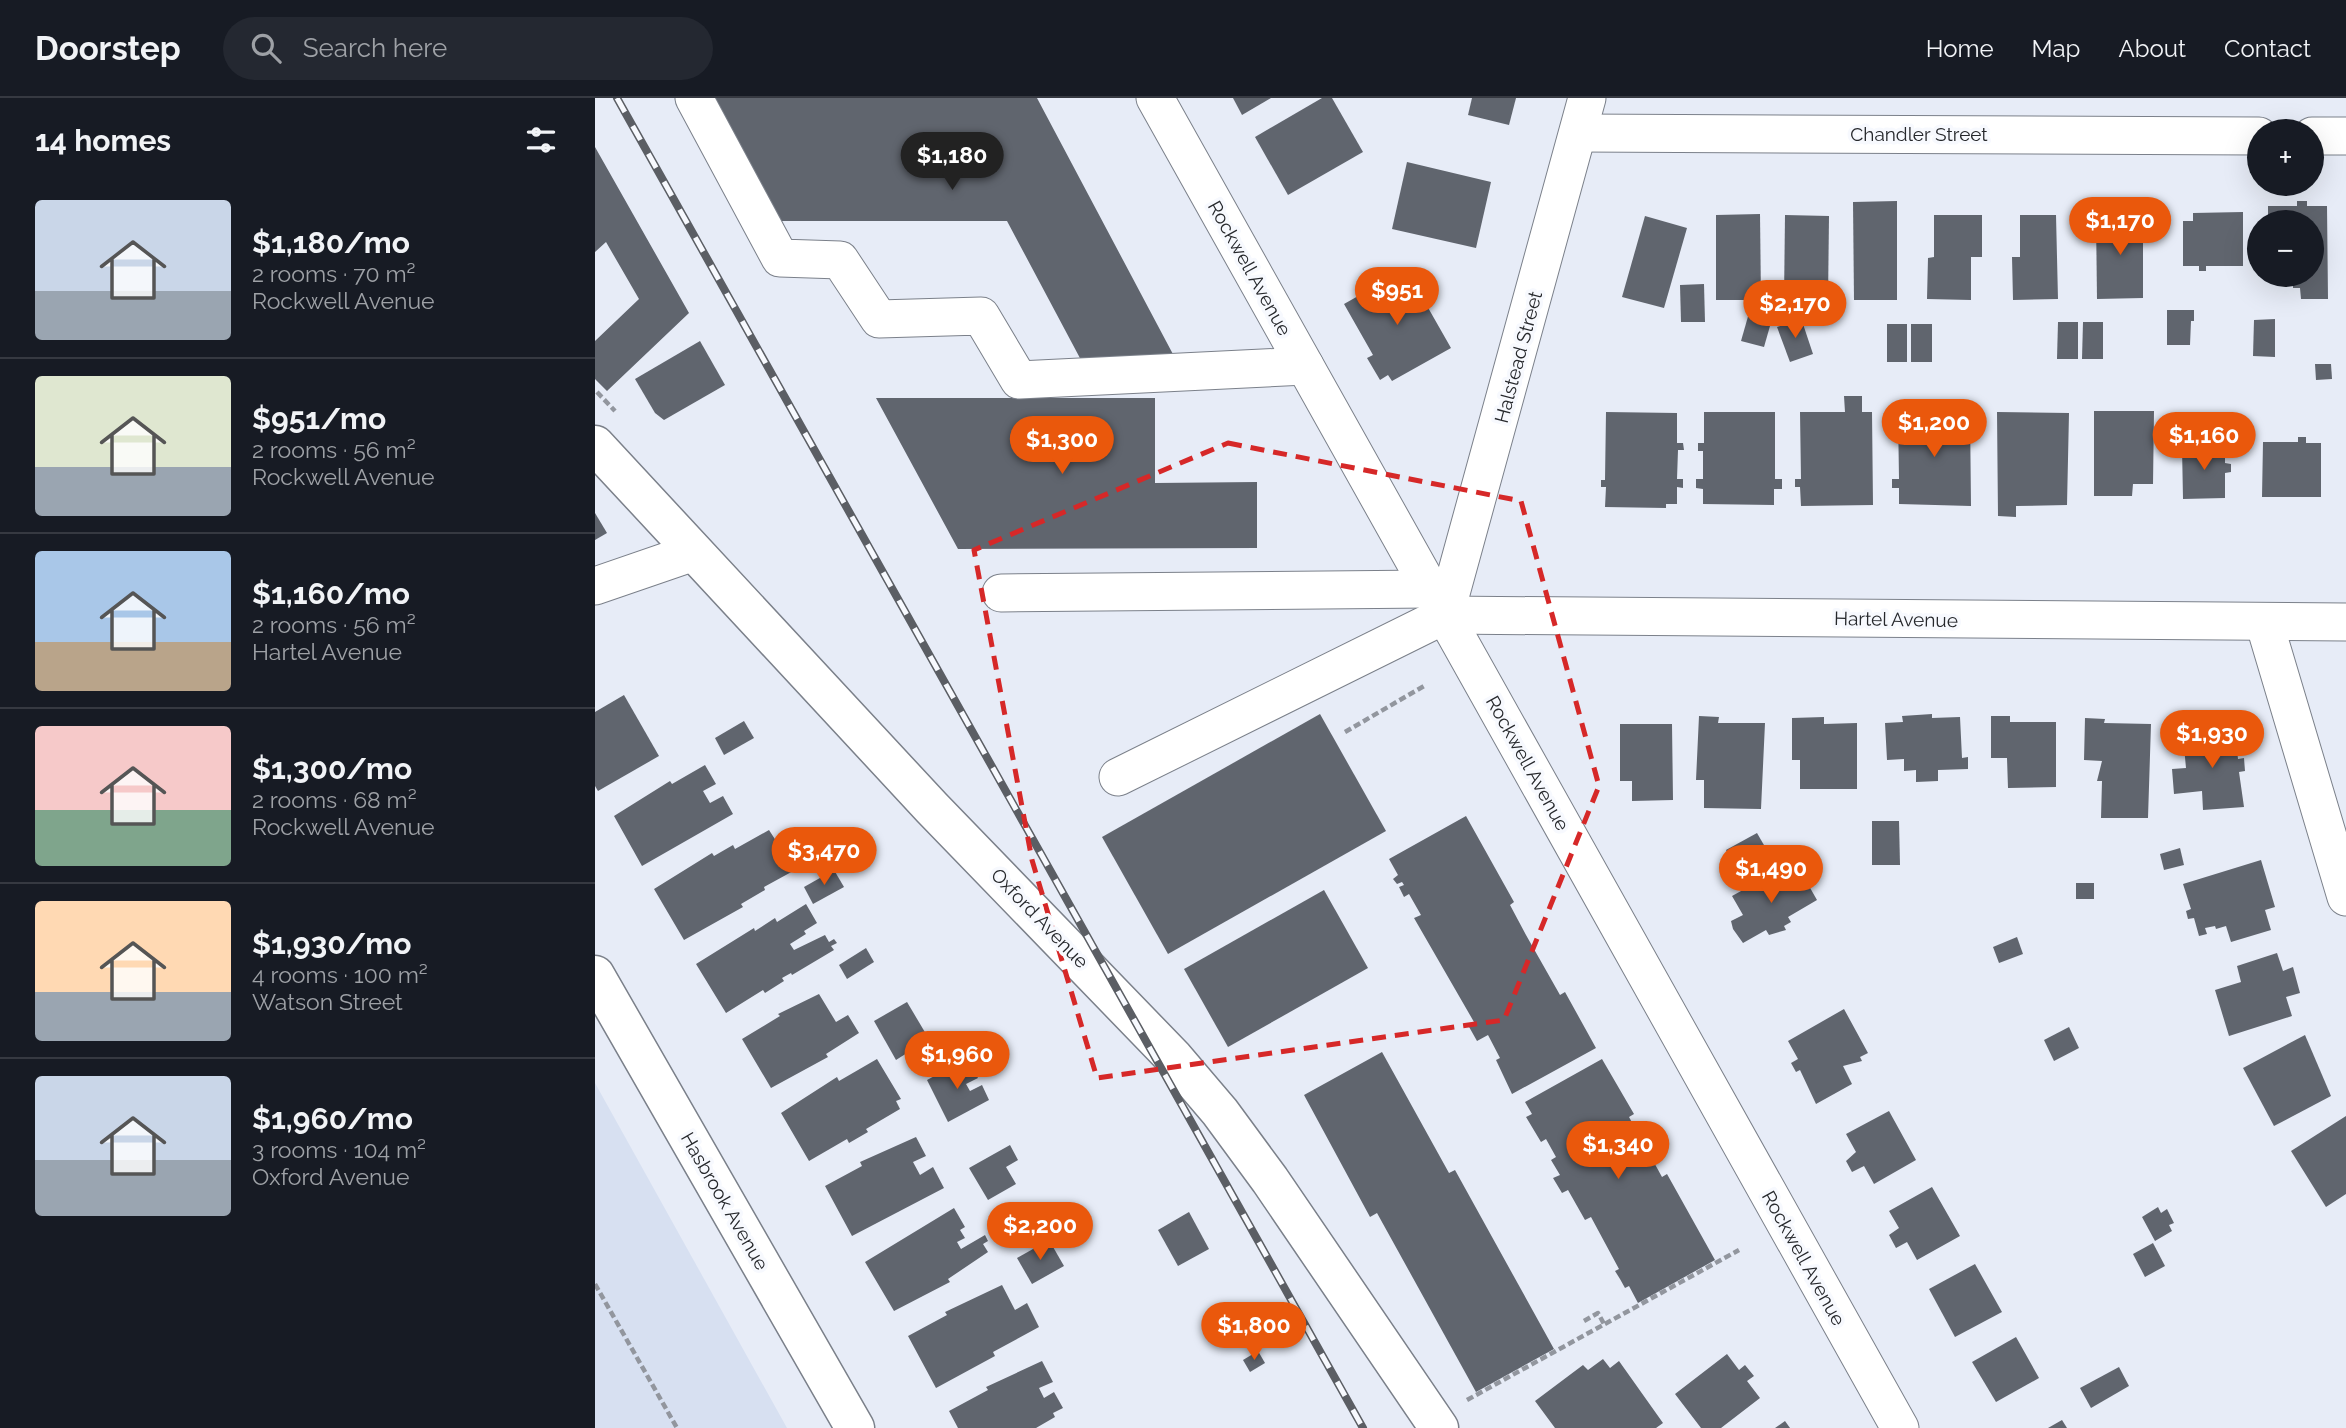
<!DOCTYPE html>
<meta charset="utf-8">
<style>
body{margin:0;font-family:Raleway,sans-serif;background:#242831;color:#f1f3f6;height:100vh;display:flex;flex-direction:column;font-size:26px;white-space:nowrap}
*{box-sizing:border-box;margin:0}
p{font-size:23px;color:#9ea1a6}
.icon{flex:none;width:38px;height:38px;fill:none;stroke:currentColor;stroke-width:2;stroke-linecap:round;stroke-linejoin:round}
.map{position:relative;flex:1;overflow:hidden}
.details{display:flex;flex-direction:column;background:#171b24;width:595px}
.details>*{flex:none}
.fabs{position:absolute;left:1652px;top:21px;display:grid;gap:14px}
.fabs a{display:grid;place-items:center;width:77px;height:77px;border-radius:50%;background:#171b24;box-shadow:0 7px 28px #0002;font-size:35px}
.price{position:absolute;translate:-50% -60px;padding:0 16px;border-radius:24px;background:#ea580c;color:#fff;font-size:23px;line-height:46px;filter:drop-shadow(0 2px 4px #0008)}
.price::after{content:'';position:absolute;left:50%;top:42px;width:21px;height:16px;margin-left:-10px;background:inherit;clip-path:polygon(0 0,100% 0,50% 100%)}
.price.current{background:#222;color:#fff}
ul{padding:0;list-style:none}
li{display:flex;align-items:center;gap:21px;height:175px;padding:0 35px}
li+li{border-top:2px solid #363941}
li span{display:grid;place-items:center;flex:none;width:196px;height:140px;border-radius:7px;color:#555}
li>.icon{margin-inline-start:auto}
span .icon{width:84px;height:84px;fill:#fffc;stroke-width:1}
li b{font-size:30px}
h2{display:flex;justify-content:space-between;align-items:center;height:84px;padding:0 35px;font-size:30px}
header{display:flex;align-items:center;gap:42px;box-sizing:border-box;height:98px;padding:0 35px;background:#171b24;border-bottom:2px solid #363941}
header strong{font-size:33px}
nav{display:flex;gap:38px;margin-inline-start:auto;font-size:24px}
.search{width:490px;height:63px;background:#242831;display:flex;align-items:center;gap:18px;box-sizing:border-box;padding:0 24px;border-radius:38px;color:#9ea1a6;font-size:26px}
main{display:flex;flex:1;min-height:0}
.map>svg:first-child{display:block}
.built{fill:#d7e0f1}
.building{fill:#60656e}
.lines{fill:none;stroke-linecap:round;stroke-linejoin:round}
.minor-casing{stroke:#7b808a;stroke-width:39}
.major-casing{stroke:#7b808a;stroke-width:41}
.path{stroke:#92969e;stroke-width:4.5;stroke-dasharray:7 3.5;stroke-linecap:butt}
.minor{stroke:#fff;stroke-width:37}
.major{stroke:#fff;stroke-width:38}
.rail-casing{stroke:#5b5e64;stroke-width:8}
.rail{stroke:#f7f9fe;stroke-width:5;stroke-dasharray:16;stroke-linecap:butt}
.marked{fill:none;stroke:#d62828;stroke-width:5;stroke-dasharray:14 9;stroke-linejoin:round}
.labels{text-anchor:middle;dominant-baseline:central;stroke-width:7;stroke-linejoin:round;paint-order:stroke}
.street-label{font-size:19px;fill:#26282c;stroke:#f7f9fe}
</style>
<header>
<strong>Doorstep</strong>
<div class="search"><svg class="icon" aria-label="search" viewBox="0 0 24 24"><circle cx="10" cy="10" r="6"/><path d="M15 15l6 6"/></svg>Search here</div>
<nav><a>Home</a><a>Map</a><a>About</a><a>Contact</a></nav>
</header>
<main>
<section class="details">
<h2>14 homes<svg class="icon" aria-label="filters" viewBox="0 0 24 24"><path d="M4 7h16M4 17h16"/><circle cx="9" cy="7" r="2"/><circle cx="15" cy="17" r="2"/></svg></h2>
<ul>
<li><span style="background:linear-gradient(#c9d6e8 65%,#9aa5b1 0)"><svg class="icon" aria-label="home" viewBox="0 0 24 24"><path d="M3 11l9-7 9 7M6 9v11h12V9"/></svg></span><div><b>$1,180/mo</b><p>2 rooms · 70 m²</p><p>Rockwell Avenue</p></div></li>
<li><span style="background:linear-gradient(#dfe7d0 65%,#9aa5b1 0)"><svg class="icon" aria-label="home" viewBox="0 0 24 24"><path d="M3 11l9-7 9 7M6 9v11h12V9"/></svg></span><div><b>$951/mo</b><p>2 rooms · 56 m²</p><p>Rockwell Avenue</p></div></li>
<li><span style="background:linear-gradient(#a9c7e8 65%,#b9a48a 0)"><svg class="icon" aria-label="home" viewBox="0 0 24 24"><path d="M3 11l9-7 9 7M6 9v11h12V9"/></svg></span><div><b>$1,160/mo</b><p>2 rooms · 56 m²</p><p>Hartel Avenue</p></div></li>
<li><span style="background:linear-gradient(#f6c9c9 60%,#7fa58c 0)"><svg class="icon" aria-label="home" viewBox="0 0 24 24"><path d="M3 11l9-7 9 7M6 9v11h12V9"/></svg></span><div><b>$1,300/mo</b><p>2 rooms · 68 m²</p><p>Rockwell Avenue</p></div></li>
<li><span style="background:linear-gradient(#ffd9b3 65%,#9aa5b1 0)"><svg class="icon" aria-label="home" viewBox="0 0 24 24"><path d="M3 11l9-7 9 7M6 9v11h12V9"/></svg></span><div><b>$1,930/mo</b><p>4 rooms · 100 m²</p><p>Watson Street</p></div></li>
<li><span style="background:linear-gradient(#c9d6e8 60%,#9aa5b1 0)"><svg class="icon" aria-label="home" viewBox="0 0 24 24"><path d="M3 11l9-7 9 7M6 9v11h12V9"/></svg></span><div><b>$1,960/mo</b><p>3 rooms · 104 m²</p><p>Oxford Avenue</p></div></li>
</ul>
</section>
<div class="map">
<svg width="1751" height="1330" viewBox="0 0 1751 1330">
<rect width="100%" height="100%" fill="#e7ecf7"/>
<!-- built -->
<path class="built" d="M 0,985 L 192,1330 L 0,1330 Z"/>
<!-- building -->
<g class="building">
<path d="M 114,0 L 442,0 L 580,260 L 486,262 L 412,123 L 182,123 Z"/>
<path d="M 638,0 L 676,0 L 647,17 Z"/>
<path d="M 727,0 L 737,0 L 768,54 L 693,97 L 660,39 Z"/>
<path d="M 877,0 L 921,0 L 914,27 L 873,17 Z"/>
<path d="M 0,49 L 94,215 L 12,293 L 0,281 L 0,243 L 44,201 L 11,144 L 0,154 Z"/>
<path d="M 812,64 L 896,84 L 881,150 L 797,131 Z"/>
<path d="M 1302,103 L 1302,202 L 1259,202 L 1258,104 Z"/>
<path d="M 1702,103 L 1712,103 L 1712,108 L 1732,108 L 1733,201 L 1706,201 L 1705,190 L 1698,190 L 1698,184 L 1690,184 L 1690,177 L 1717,177 L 1717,124 L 1673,124 L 1673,108 L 1702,108 Z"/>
<path d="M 1648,114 L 1648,168 L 1611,168 L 1611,173 L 1604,173 L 1604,168 L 1588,168 L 1588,123 L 1598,123 L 1598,115 Z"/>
<path d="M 1165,116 L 1166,202 L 1121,202 L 1121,117 Z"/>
<path d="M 1190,117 L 1234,118 L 1233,202 L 1189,202 Z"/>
<path d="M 1339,117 L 1387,117 L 1387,159 L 1376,159 L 1376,202 L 1332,201 L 1333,160 L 1339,159 Z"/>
<path d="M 1425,117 L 1461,117 L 1463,201 L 1418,202 L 1417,159 L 1425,159 Z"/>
<path d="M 1548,117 L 1548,200 L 1502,201 L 1501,118 Z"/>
<path d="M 1050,118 L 1092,130 L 1069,210 L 1027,199 Z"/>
<path d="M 811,171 L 856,250 L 797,283 L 793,277 L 785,282 L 772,260 L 778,257 L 749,206 Z"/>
<path d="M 1109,186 L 1110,224 L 1086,224 L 1085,187 Z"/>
<path d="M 1156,208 L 1179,214 L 1169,249 L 1146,243 Z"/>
<path d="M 1572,212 L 1599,212 L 1599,223 L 1596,223 L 1595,247 L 1572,247 Z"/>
<path d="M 1206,220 L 1218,256 L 1195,264 L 1182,229 Z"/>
<path d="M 1680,221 L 1680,259 L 1658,258 L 1659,222 Z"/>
<path d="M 1463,224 L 1483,224 L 1483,261 L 1462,261 Z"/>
<path d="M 1488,224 L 1508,224 L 1508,261 L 1487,261 Z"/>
<rect x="1292" y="226" width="20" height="38"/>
<rect x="1316" y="226" width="21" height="38"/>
<path d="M 105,243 L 130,287 L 69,322 L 60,315 L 40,281 Z"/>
<path d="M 1720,266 L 1736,266 L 1737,281 L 1721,282 Z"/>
<path d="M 1249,298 L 1267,298 L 1267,314 L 1277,314 L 1278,407 L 1206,408 L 1205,389 L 1200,389 L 1200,381 L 1206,381 L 1205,314 L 1250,314 Z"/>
<path d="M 281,300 L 560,300 L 560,385 L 662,384 L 662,450 L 363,451 Z"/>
<path d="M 1499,313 L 1559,313 L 1558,386 L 1538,386 L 1537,398 L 1499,398 Z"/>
<path d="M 1011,314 L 1082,315 L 1082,345 L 1088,345 L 1089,352 L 1083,352 L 1082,381 L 1088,381 L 1088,390 L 1082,389 L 1082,406 L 1071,406 L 1071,410 L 1010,409 L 1011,389 L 1006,389 L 1006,382 L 1010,382 Z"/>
<path d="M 1109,314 L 1180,314 L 1180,381 L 1187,381 L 1187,391 L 1179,391 L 1179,407 L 1108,406 L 1108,391 L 1101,390 L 1101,381 L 1108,381 L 1108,353 L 1103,353 L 1103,345 L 1109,345 Z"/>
<path d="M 1375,314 L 1376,408 L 1304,406 L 1304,390 L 1297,390 L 1297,381 L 1304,381 L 1303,315 Z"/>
<path d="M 1402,314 L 1474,315 L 1472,407 L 1421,408 L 1421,419 L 1403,418 Z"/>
<path d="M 1641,325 L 1654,325 L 1653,346 L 1642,346 Z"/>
<path d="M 1703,339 L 1711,339 L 1711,345 L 1726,345 L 1726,399 L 1667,399 L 1668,344 L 1703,344 Z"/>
<path d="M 1630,348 L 1630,365 L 1636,366 L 1636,374 L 1630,375 L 1630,400 L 1588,401 L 1587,349 Z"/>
<path d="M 0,415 L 12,435 L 0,442 Z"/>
<path d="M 29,597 L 64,658 L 3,693 L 0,688 L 0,614 Z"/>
<path d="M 725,616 L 791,733 L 573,856 L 507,739 Z"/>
<path d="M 1337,616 L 1337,620 L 1365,619 L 1367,660 L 1373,659 L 1373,671 L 1343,672 L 1343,683 L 1321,684 L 1321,672 L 1309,673 L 1309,661 L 1292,662 L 1290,625 L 1308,624 L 1307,618 Z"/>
<path d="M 1104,618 L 1124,619 L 1123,625 L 1170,625 L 1166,711 L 1109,710 L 1109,682 L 1101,682 Z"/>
<path d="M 1396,618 L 1415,618 L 1415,624 L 1461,624 L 1461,689 L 1413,690 L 1412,660 L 1396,660 Z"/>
<path d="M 1229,619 L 1229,626 L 1262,625 L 1262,691 L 1205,691 L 1205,662 L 1197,662 L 1197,620 Z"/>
<path d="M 1490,620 L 1510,621 L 1509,625 L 1556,626 L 1553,720 L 1506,720 L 1507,683 L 1502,683 L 1507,663 L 1489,662 Z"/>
<path d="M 149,623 L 159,640 L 129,657 L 120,640 Z"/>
<path d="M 1025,626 L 1077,626 L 1078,702 L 1037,703 L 1037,683 L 1025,683 Z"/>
<path d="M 1640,633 L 1643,661 L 1649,660 L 1650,673 L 1644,674 L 1649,709 L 1608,712 L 1607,693 L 1579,696 L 1577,671 L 1591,670 L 1588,638 Z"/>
<path d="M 110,667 L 121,686 L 108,693 L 115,705 L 128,698 L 138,716 L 47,768 L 19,718 L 75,683 L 77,686 Z"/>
<path d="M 871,718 L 919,804 L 915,807 L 931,837 L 965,897 L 970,894 L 1001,950 L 917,996 L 901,962 L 905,960 L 893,937 L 882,943 L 873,927 L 879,924 L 819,820 L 826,817 L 814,796 L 809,799 L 804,789 L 809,787 L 807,784 L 802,786 L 798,781 L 803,777 L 794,761 Z"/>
<path d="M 1277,723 L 1304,723 L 1305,767 L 1277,767 Z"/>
<path d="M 174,732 L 200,772 L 169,789 L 170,792 L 146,806 L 148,809 L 89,842 L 59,791 L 117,755 L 119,758 L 138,747 L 140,751 Z"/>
<path d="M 1162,735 L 1177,761 L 1145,779 L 1131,752 Z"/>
<path d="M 1585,750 L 1589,767 L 1569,772 L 1565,756 Z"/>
<path d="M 1666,762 L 1680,809 L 1670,812 L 1676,832 L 1636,844 L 1631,828 L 1621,831 L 1620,828 L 1610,830 L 1612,836 L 1604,838 L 1599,820 L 1593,821 L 1591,813 L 1596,811 L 1588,786 Z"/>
<path d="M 239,772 L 249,789 L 218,806 L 209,789 Z"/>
<path d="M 1184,772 L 1191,783 L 1206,774 L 1222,802 L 1193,819 L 1196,824 L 1189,828 L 1191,832 L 1174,837 L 1171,832 L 1148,845 L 1138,831 L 1136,823 L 1148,817 L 1137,798 Z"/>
<rect x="1481" y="785" width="18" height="16"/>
<path d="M 729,792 L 773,870 L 633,949 L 589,871 Z"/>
<path d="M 211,806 L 222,825 L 209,833 L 211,836 L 195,846 L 199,852 L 230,837 L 234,844 L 239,841 L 242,845 L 236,848 L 239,852 L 197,877 L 196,875 L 187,880 L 189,883 L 170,895 L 168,892 L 131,915 L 101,866 L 159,830 L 160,833 L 180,820 L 182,824 Z"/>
<path d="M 1422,839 L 1428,856 L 1404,865 L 1398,849 Z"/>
<path d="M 271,850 L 279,864 L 252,881 L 244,867 Z"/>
<path d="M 1682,855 L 1688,873 L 1698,869 L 1705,895 L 1691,899 L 1697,918 L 1634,938 L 1620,892 L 1646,884 L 1642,868 Z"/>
<path d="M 224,896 L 241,924 L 253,917 L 264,935 L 231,956 L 233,959 L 176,990 L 147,941 L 185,918 L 183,916 Z"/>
<path d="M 312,904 L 334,941 L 301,962 L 279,923 Z"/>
<path d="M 1249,911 L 1273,955 L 1265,959 L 1267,963 L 1248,968 L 1257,986 L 1221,1006 L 1205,972 L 1201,974 L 1196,965 L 1203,961 L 1193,943 Z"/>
<path d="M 1474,929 L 1484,950 L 1459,963 L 1449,942 Z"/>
<path d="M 1710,937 L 1736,998 L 1679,1028 L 1648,970 Z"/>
<path d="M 787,954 L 854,1075 L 860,1072 L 959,1251 L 881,1294 L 782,1115 L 775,1119 L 709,997 Z"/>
<path d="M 282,961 L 306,1001 L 301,1003 L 305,1011 L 271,1031 L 273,1034 L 254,1045 L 252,1041 L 214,1063 L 186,1015 L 242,979 L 244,983 Z"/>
<path d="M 1007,961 L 1039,1016 L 1034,1019 L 1067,1079 L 1072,1076 L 1120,1162 L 1043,1205 L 1034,1188 L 1030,1190 L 1025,1181 L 1020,1173 L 1024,1171 L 996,1119 L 990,1122 L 973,1092 L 967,1095 L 958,1080 L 965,1077 L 956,1062 L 961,1059 L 951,1041 L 946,1044 L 931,1019 L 937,1016 L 930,1004 Z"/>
<path d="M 375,965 L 383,980 L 371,986 L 375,993 L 387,987 L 394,1002 L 353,1024 L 332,982 L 360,967 L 363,971 Z"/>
<path d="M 1294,1013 L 1321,1062 L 1279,1086 L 1269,1068 L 1257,1074 L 1251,1063 L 1261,1054 L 1251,1036 Z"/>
<path d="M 1751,1018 L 1751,1096 L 1731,1109 L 1696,1053 Z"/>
<path d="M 321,1039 L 331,1058 L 318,1064 L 325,1077 L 338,1069 L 349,1090 L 257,1138 L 230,1088 L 267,1068 L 265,1064 Z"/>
<path d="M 415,1047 L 423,1062 L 411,1069 L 421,1086 L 393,1102 L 374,1070 Z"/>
<path d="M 1337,1089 L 1365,1138 L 1322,1162 L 1312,1144 L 1301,1150 L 1294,1137 L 1304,1130 L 1294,1113 Z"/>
<path d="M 1563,1109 L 1566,1115 L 1572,1111 L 1579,1125 L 1574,1127 L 1577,1133 L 1560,1143 L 1547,1119 Z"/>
<path d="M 359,1110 L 370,1129 L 365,1132 L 370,1140 L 362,1144 L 366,1151 L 390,1137 L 393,1143 L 388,1146 L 393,1154 L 353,1181 L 355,1184 L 299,1213 L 270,1164 Z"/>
<path d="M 594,1114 L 614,1151 L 583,1168 L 563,1132 Z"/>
<path d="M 454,1142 L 469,1168 L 437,1186 L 422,1160 Z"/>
<path d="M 1558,1145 L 1570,1168 L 1550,1179 L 1538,1156 Z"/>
<path d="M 1380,1166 L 1407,1214 L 1360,1239 L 1334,1191 Z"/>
<path d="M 407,1187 L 420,1212 L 432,1205 L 444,1229 L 398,1254 L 400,1258 L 341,1290 L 313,1238 L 352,1217 L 350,1214 Z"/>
<path d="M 1421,1239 L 1444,1280 L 1401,1304 L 1377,1264 Z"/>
<path d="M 663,1253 L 670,1265 L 655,1274 L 648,1262 Z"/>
<path d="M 1132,1256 L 1144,1272 L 1150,1267 L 1159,1278 L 1152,1283 L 1165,1300 L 1126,1330 L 1106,1330 L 1080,1296 Z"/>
<path d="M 1008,1261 L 1015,1270 L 1024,1263 L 1068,1325 L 1061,1330 L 960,1330 L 940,1303 L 988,1267 L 993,1272 Z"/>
<path d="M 447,1263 L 458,1284 L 444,1290 L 449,1300 L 459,1294 L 468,1310 L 458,1315 L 460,1319 L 441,1330 L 363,1330 L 354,1313 L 393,1292 L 391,1289 Z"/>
<path d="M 1524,1269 L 1534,1288 L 1496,1310 L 1485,1290 Z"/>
<path d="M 1467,1322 L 1472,1330 L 1453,1330 Z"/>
<path d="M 1190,1323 L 1195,1330 L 1180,1330 Z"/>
</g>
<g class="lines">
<!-- minor casing -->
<g class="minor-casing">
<g id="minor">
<path d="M 99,0 L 185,160 L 245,162 L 284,221 L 386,218 L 424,282 L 710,268"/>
<path d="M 560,0 L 1305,1330"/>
<path d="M 984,35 L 1664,38"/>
<path d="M 1717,38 L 1751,38"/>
<path d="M 0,488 L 99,454"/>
<path d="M 406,495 L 834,491"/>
<path d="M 850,517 L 992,0"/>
<path d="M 1669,524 L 1751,799"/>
<path d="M 523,679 L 850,517 L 1751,524"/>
</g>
</g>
<!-- major casing -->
<g class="major-casing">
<g id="major">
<path d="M 0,347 L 337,710 L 579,960 L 625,1014 L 675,1082 L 844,1330"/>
<path d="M 0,877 L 260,1330"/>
</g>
</g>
<!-- path -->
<g class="path">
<path d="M 2,294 L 20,313"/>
<path d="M 750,634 L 829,588"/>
<path d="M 0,1186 L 82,1330"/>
<path d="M 989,1223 L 1003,1215 L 1009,1226"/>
<path d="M 872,1302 L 1144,1152"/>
</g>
<!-- minor -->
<use href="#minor" class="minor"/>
<!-- major -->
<use href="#major" class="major"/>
<!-- rail casing -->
<g class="rail-casing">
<path id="rail" d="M 22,0 L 768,1330"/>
</g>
<!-- rail -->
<use href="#rail" class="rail"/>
</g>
<!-- marked area -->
<path class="marked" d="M 633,345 L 926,403 L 1004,688 L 909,922 L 502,980 L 437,762 L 379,452 Z"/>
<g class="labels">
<!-- street labels -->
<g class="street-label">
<text x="1324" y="36">Chandler Street</text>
<text transform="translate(655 170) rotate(61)">Rockwell Avenue</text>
<text transform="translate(923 259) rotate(-75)">Halstead Street</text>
<text transform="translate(1301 521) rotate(1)">Hartel Avenue</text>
<text transform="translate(933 665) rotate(61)">Rockwell Avenue</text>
<text transform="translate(445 820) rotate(46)">Oxford Avenue</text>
<text transform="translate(130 1103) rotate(60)">Hasbrook Avenue</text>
<text transform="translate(1209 1160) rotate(61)">Rockwell Avenue</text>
</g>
</g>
</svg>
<div class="fabs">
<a>+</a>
<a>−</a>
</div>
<b class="price current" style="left:357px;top:94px">$1,180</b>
<b class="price" style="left:1525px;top:159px">$1,170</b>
<b class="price" style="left:802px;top:229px">$951</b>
<b class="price" style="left:1200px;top:242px">$2,170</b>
<b class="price" style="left:1339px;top:361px">$1,200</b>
<b class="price" style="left:1609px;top:374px">$1,160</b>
<b class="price" style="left:467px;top:378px">$1,300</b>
<b class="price" style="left:1617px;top:672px">$1,930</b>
<b class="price" style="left:229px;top:789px">$3,470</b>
<b class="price" style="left:1176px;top:807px">$1,490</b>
<b class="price" style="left:362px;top:993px">$1,960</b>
<b class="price" style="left:1023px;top:1083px">$1,340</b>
<b class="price" style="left:445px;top:1164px">$2,200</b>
<b class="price" style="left:659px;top:1264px">$1,800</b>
</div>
</main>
